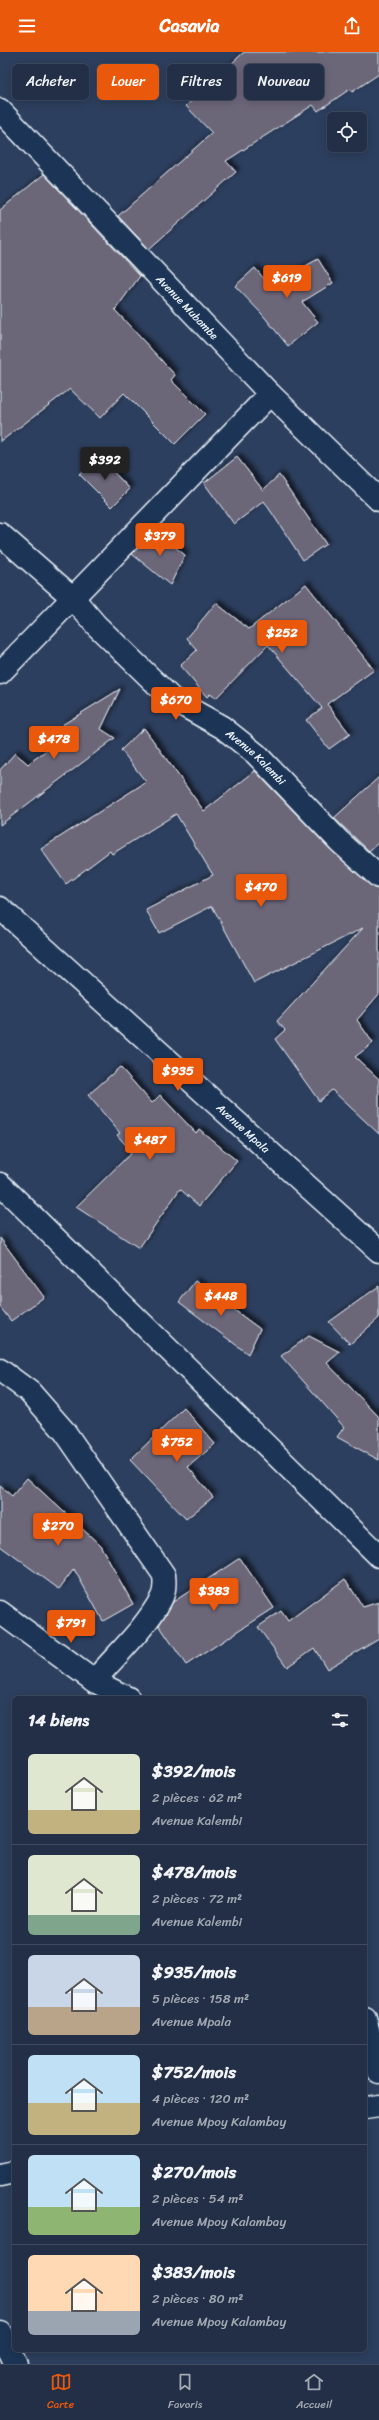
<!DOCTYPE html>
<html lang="fr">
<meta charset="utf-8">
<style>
body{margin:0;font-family:Sriracha,sans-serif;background:#2e3b51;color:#f1f3f6;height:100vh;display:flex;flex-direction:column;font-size:15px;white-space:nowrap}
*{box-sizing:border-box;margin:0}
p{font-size:13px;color:#a2a9b3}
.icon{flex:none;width:22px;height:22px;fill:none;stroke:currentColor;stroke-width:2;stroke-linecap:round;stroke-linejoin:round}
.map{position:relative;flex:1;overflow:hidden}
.panel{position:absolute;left:12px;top:1644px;width:355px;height:656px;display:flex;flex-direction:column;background:#222f46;border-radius:6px;box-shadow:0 2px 10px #0003,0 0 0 1px #3f4a5f}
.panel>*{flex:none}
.guide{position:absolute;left:12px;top:12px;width:355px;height:36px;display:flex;gap:8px}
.buttons{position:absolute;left:327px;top:60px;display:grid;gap:8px}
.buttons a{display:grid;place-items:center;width:40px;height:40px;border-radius:6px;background:#222f46;box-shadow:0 2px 10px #0003,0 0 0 1px #3f4a5f;font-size:20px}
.price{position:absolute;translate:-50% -34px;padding:0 9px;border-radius:4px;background:#ea580c;color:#fff;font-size:13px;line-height:26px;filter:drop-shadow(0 1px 2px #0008)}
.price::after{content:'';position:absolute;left:50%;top:24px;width:12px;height:9px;margin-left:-6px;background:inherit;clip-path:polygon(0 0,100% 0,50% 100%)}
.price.current{background:#222;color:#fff}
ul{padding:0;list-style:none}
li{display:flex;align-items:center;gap:12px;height:100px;padding:0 16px}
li+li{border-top:1px solid #3f4a5f}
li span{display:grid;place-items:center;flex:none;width:112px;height:80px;border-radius:6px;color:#555}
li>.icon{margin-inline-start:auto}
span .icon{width:48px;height:48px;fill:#fffc;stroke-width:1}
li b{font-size:17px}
h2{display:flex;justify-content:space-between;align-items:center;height:48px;padding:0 16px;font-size:17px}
.tag{padding:0 14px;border-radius:6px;background:#222f46;box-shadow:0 2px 10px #0003,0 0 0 1px #3f4a5f;font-size:14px;line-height:36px}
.tag.current{background:#ea580c;color:#fff}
header{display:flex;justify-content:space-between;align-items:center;height:52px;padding:0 16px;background:#ea580c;color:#fff;font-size:18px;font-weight:700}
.dock{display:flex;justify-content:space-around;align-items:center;height:56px;border-top:1px solid #3f4a5f;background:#222f46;font-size:11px;color:#a2a9b3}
.dock a{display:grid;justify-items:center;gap:2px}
.dock .current{color:#ea580c}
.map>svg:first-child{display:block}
.building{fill:#6c6679;stroke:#e8f1f8;filter:url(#shadow)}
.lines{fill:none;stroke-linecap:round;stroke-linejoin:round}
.minor-casing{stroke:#e8f1f8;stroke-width:25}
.minor{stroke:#1d3557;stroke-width:22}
.labels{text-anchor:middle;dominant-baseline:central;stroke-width:3;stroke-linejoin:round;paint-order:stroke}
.street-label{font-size:11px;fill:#e8f1f8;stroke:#1d3557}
</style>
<header><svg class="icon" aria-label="menu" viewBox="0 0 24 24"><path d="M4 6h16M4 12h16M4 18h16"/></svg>Casavia<svg class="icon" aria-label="share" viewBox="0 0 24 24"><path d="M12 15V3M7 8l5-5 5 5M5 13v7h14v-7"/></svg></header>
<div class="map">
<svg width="379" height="2312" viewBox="0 0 379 2312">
<defs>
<filter id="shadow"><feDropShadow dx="3.5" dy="-3.5" stdDeviation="2" flood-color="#0009"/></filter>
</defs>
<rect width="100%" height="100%" fill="#2d3f5e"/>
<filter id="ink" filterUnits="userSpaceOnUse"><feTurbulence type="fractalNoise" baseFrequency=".025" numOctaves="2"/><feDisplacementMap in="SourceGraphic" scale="8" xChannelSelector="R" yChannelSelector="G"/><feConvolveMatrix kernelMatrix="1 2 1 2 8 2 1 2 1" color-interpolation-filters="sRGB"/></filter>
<g filter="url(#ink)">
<!-- building -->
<g class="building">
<path d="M 244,0 L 379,0 L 379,22 L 352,40 L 350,37 L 318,59 L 313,53 L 226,109 L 236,120 L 149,197 L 118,164 L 212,81 L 186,54 Z"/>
<path d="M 44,122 L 140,224 L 115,258 L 175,323 L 171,328 L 205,362 L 175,392 L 124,341 L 100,366 L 70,337 L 0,390 L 0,158 Z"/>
<path d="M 318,207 L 333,231 L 302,250 L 318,270 L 288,294 L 262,262 L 235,234 L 255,216 L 270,234 Z"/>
<path d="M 98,404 L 130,437 L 112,455 L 79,422 Z"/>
<path d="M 237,405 L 263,438 L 279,423 L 326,492 L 303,508 L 264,449 L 234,472 L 204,431 Z"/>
<path d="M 155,479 L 185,503 L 170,533 L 132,502 Z"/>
<path d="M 306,532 L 374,618 L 327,652 L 350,682 L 329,697 L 306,668 L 322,656 L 268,593 L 216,646 L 210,642 L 207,645 L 180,614 L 197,598 L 187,586 L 216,551 L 249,577 Z"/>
<path d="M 120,637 L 101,677 L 115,686 L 0,773 L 0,718 L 15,701 L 28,712 L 68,682 L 62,673 Z"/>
<path d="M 144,676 L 204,759 L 255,719 L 331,798 L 371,834 L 379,837 L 379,942 L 357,968 L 373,991 L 355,1005 L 379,1027 L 379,1082 L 332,1038 L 319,1049 L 275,987 L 285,978 L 277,969 L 363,876 L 254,931 L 212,854 L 159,881 L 146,858 L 213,823 L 176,762 L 112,802 L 110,799 L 66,832 L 41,797 L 146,730 L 121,698 Z"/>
<path d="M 379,725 L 379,790 L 369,799 L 334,766 Z"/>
<path d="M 120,1015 L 152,1051 L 160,1043 L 196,1081 L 199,1077 L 237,1109 L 199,1154 L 180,1137 L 139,1196 L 76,1155 L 132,1100 L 117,1083 L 120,1081 L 88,1043 Z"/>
<path d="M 0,1186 L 44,1245 L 11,1269 L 0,1255 Z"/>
<path d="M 195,1229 L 260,1277 L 248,1302 L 179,1250 Z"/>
<path d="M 379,1234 L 379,1266 L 350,1292 L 329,1270 Z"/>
<path d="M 309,1284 L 340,1300 L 327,1311 L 379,1365 L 379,1408 L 337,1385 L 344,1375 L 281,1304 Z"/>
<path d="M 184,1356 L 215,1392 L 188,1415 L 213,1445 L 186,1467 L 130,1408 Z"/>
<path d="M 27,1426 L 100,1493 L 133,1552 L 103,1569 L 74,1517 L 59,1537 L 0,1494 L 0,1434 L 12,1444 Z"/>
<path d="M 240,1506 L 274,1556 L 186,1613 L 159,1573 L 173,1550 Z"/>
<path d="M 345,1527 L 363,1555 L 379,1550 L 379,1586 L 327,1617 L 314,1596 L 287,1615 L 258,1575 L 281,1559 L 288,1569 Z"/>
</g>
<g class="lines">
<!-- minor casing -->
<g class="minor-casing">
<g id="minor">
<path id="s1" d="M 0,58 L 270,342 L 379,448"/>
<path id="s2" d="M 0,482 L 73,546 L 96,573 L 172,647 L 222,675 L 256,702 L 339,789 L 379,825"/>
<path d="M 0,621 L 270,342"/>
<path id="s3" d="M 0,856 L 379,1199"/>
<path d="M 0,1132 L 379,1504"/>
<path d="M 0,1318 L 30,1340 L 65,1380 L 164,1523 C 165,1532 165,1540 161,1547 C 145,1577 116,1603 94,1629"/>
<path d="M 0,1560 L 94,1629 L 128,1646"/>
<path d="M 365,1966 L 379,2020"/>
<path d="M 365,2056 L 379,2054"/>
<path d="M 0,2123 L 14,2120"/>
<path d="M 0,2280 L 16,2312"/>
</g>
</g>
<!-- minor -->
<use href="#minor" class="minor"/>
</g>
</g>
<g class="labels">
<!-- street labels -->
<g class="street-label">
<text stroke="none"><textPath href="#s1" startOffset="272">Avenue Mubambe</textPath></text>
<text stroke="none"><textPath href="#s2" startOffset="341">Avenue Kalembi</textPath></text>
<text stroke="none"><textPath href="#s3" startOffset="328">Avenue Mpala</textPath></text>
</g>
</g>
</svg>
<div class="buttons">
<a><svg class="icon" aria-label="locate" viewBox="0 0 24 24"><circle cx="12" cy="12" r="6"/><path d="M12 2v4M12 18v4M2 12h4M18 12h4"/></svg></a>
</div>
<b class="price" style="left:287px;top:247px">$619</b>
<b class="price current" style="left:105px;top:429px">$392</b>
<b class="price" style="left:160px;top:505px">$379</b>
<b class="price" style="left:282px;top:602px">$252</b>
<b class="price" style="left:176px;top:669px">$670</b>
<b class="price" style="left:54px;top:708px">$478</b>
<b class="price" style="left:261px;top:856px">$470</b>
<b class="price" style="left:178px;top:1040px">$935</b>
<b class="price" style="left:150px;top:1109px">$487</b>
<b class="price" style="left:221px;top:1265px">$448</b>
<b class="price" style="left:177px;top:1411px">$752</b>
<b class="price" style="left:58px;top:1495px">$270</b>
<b class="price" style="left:214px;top:1560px">$383</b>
<b class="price" style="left:71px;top:1592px">$791</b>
<div class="guide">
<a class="tag">Acheter</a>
<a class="tag current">Louer</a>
<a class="tag">Filtres</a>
<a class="tag">Nouveau</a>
</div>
<section class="panel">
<h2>14 biens<svg class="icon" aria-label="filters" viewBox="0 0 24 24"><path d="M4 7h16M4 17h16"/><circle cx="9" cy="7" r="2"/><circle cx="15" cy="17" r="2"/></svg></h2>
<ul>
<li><span style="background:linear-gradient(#dfe7d0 70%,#c2b280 0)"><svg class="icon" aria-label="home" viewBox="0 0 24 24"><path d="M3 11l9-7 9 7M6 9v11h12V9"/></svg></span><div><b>$392/mois</b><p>2 pièces · 62 m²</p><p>Avenue Kalembi</p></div></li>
<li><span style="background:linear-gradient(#dfe7d0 75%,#7fa58c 0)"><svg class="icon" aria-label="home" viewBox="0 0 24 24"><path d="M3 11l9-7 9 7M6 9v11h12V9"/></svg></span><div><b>$478/mois</b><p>2 pièces · 72 m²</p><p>Avenue Kalembi</p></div></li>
<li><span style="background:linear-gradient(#c9d6e8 65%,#b9a48a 0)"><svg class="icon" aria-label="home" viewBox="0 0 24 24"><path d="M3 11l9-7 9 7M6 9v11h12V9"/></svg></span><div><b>$935/mois</b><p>5 pièces · 158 m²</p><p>Avenue Mpala</p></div></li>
<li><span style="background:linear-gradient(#bfe0f5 60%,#c2b280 0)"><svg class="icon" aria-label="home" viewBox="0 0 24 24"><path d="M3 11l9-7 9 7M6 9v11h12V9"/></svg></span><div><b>$752/mois</b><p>4 pièces · 120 m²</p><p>Avenue Mpoy Kalambay</p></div></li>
<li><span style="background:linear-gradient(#bfe0f5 65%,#8fb573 0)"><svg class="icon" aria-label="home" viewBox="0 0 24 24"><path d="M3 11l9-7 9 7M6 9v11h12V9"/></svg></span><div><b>$270/mois</b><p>2 pièces · 54 m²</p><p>Avenue Mpoy Kalambay</p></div></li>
<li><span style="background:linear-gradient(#ffd9b3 70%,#9aa5b1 0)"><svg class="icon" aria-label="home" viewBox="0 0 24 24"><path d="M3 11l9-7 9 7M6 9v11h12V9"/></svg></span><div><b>$383/mois</b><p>2 pièces · 80 m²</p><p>Avenue Mpoy Kalambay</p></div></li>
</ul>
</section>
</div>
<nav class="dock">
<a class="current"><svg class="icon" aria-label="map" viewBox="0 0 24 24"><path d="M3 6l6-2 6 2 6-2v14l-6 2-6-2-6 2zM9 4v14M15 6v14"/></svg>Carte</a>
<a><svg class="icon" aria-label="saved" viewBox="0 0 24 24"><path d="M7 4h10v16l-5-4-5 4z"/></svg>Favoris</a>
<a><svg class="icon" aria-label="home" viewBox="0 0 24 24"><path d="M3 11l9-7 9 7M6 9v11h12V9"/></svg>Accueil</a>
</nav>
